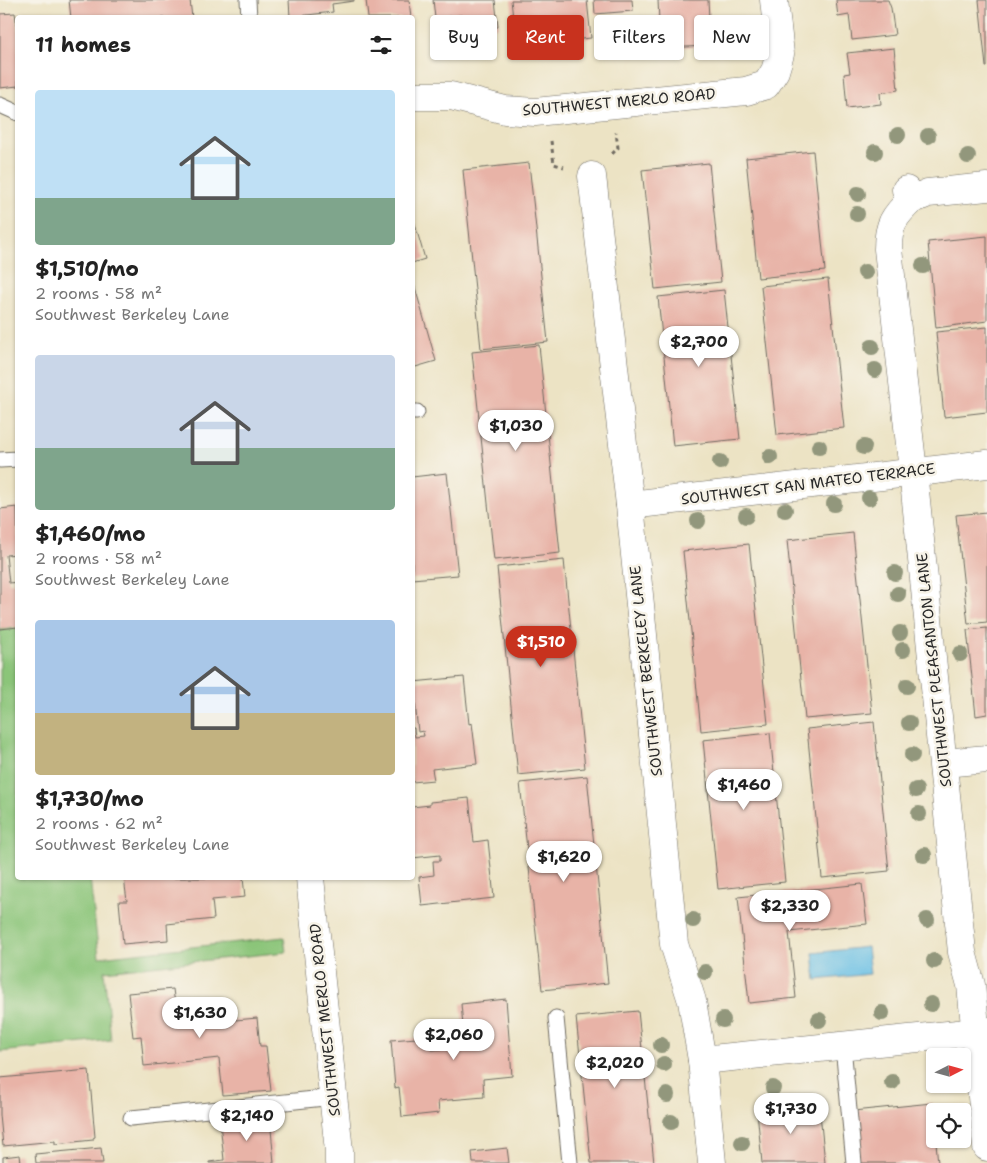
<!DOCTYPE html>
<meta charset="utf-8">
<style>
body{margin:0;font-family:"Shantell Sans",sans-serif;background:#f6f6f6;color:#222;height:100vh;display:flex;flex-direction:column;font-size:19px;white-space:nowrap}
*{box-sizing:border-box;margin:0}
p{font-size:16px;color:#767676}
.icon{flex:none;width:28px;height:28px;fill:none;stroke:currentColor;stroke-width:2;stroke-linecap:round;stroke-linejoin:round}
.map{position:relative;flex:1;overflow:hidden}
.drawer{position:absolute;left:15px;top:15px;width:400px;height:865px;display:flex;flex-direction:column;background:#fff;border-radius:5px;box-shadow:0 1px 4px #0004}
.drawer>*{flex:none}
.top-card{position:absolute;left:430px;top:15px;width:475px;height:45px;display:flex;gap:10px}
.needle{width:32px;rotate:84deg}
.controls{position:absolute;left:926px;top:1048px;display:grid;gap:10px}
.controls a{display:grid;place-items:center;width:45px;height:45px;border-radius:5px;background:#fff;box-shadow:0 1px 4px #0004;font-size:25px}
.price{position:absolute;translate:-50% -42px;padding:0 11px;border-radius:18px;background:#fff;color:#222;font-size:16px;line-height:32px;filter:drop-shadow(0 1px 2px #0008)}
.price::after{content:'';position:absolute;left:50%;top:30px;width:15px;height:11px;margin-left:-8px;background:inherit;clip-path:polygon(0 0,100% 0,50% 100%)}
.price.selected{background:#c8321e;color:#fff}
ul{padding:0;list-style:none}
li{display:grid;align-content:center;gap:10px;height:265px;padding:0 20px}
li span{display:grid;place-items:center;height:155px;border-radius:5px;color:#555}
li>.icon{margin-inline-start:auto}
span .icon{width:90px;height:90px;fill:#fffc;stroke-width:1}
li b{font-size:21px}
h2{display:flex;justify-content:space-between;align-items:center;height:60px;padding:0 20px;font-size:21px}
.tag{padding:0 18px;border-radius:5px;background:#fff;box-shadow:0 1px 4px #0004;font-size:18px;line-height:45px}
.tag.selected{background:#c8321e;color:#fff}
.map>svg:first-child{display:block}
.green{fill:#8bc579;stroke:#5b7852}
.water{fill:#68bfe5;stroke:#4a7588}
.building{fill:#e8b3a7}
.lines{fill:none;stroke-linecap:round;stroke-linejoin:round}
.lane-casing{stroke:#6f6b61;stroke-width:17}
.street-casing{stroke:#6f6b61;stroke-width:29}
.path{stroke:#6f6b61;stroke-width:3;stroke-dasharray:4 4;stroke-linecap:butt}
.lane{stroke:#fff;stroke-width:15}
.street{stroke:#fff;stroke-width:28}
.tree{fill:#92977c}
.labels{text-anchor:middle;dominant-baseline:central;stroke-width:5;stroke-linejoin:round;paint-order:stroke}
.street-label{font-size:15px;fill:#2b2b2b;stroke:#f7f3e8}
</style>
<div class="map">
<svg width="987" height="1163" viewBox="0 0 987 1163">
<rect width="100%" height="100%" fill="#f7f3e8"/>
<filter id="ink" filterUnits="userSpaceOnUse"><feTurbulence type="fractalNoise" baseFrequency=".02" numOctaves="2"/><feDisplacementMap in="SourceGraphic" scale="10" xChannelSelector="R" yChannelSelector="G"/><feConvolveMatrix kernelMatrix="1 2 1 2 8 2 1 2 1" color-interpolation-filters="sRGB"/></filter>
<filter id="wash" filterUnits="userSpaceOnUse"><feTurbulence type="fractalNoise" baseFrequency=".0096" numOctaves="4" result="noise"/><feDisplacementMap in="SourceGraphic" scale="20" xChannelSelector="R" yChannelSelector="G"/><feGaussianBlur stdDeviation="1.12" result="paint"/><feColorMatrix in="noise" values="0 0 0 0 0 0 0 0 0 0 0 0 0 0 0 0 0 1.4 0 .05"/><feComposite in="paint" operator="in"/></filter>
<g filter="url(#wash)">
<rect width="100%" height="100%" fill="#ece3c4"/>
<!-- green -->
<path class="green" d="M 17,628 L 18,878 L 90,878 L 99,957 L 284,937 L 286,952 L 104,971 L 111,1040 L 0,1052 L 0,630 Z"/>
<!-- water -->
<path class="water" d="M 867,947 L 870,974 L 816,980 L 813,953 Z"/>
<g id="blocks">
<!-- building -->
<g class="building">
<path d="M 69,0 L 190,0 L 192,18 L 71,18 Z"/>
<path d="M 289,0 L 354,0 L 354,1 L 332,4 L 333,12 L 290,17 Z"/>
<path d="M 366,0 L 409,0 L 411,18 L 368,18 Z"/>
<path d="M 433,0 L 495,0 L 498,27 L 463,31 L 461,15 L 435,18 Z"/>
<path d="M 511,0 L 587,0 L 591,38 L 516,46 Z"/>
<path d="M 594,0 L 632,0 L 633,11 L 595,14 Z"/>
<path d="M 658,0 L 708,0 L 709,18 L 706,18 L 708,46 L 664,48 L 663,21 L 659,21 Z"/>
<path d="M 836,0 L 888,0 L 891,8 L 895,35 L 852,40 L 849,15 L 838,17 Z"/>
<path d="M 979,0 L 987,0 L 987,67 L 986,67 Z"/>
<path d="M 15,13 L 18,32 L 18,86 L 0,88 L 0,14 Z"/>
<path d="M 894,48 L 898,90 L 880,93 L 881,104 L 847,108 L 844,74 L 850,73 L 847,53 Z"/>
<path d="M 813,151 L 825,271 L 758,278 L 746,158 Z"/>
<path d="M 529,163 L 548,342 L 481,349 L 463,170 Z"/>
<path d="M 709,163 L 721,282 L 655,289 L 642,170 Z"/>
<path d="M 412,214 L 425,259 L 412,263 Z"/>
<path d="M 987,236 L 987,321 L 936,328 L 928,242 Z"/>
<path d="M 412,277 L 436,361 L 412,368 Z"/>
<path d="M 828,279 L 844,428 L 777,435 L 761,286 Z"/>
<path d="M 724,290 L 740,439 L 673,446 L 658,297 Z"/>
<path d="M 987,327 L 987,412 L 944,417 L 936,332 Z"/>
<path d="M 539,345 L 560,553 L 494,560 L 472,352 Z"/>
<path d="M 447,473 L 458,575 L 412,579 L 412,477 Z"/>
<path d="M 17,507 L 18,554 L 6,555 L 9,583 L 18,582 L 18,627 L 0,629 L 0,509 Z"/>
<path d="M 987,512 L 987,622 L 968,624 L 956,515 Z"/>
<path d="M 853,533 L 872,713 L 805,719 L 787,540 Z"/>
<path d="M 749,544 L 768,724 L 701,731 L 683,551 Z"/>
<path d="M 564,560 L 585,768 L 518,775 L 497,567 Z"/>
<path d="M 987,628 L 987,714 L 976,716 L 967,630 Z"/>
<path d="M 464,677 L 469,724 L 472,723 L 477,764 L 432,769 L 434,780 L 412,782 L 412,728 L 414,728 L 415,737 L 424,736 L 423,731 L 418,732 L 413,682 Z"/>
<path d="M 874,722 L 889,871 L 822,878 L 807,729 Z"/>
<path d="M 770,733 L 785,882 L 718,889 L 703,740 Z"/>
<path d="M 587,776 L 608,983 L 542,990 L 520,783 Z"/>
<path d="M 469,798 L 474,842 L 488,840 L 494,898 L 422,906 L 419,877 L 434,875 L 433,861 L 440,861 L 440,855 L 412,858 L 412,807 L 430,805 L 430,802 Z"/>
<path d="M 124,878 L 243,878 L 245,897 L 212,900 L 214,919 L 167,924 L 168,940 L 123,944 L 119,901 L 127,901 Z"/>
<path d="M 862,884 L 867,924 L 789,932 L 796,998 L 749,1003 L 738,897 Z"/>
<path d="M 173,989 L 175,1005 L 222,1000 L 225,1021 L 257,1018 L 260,1046 L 266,1046 L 271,1091 L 223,1095 L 219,1058 L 144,1066 L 141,1036 L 133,1037 L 128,993 Z"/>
<path d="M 506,999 L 512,1076 L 483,1079 L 484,1097 L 438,1101 L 439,1113 L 402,1117 L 399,1087 L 395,1088 L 391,1040 L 429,1037 L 431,1050 L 465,1047 L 461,1004 Z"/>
<path d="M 638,1011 L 654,1163 L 591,1163 L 576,1017 Z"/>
<path d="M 89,1070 L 95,1137 L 93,1138 L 93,1140 L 55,1144 L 55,1141 L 3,1146 L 0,1115 L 0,1078 Z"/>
<path d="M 932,1103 L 938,1163 L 858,1163 L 853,1111 Z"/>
<path d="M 819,1104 L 825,1163 L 762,1163 L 757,1111 Z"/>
<path d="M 270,1118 L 274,1163 L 209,1163 L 209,1162 L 224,1160 L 220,1123 Z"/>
<path d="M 101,1148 L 103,1163 L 36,1163 L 35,1154 Z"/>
<path d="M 507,1148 L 509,1163 L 473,1163 L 472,1152 Z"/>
<path d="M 20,1155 L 21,1163 L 3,1163 L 3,1157 Z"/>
</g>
</g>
</g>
<g filter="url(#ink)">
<use href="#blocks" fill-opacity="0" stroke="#6f6b61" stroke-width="1"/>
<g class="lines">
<!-- lane casing -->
<g class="lane-casing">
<g id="lane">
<path d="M 248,0 L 249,18"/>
<path d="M 0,105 L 18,113"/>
<path d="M 412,412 L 417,412"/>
<path d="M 0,460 L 18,459"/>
<path d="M 556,1018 L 570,1163"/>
<path d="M 843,1046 L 854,1163"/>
<path d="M 131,1118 L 334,1097"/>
</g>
</g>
<!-- street casing -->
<g class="street-casing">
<g id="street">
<path d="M 412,96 L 451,96 L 505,110 L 535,112 L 746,91 L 766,85 L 775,71 L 780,54 L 774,0"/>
<path d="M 592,176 L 630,505 L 674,944 L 692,1001 L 702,1060 L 712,1163"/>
<path d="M 906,190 L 911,200 L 928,193 L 987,187"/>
<path d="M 911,200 C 894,216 888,225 888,249 L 913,471 L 962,952 L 971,985 L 987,1147"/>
<path d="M 630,505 L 987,464"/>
<path d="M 944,763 L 987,759"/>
<path d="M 310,878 L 339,1151 L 339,1163"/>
<path d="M 702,1060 L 987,1031"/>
</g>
</g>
<!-- path -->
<g class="path">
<path d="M 551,141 L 554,164 L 564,167"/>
<path d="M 612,154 L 618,148 L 616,132"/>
</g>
<!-- lane -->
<use href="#lane" class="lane"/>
<!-- street -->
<use href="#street" class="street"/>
</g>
<!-- trees -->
<g class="tree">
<circle cx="898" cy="135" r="8"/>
<circle cx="928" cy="136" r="8"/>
<circle cx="875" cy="152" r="8"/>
<circle cx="968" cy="156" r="8"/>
<circle cx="858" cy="194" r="8"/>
<circle cx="857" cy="214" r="8"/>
<circle cx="923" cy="266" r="8"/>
<circle cx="865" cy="272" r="8"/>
<circle cx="872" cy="347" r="8"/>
<circle cx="875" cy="370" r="8"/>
<circle cx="819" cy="447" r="8"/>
<circle cx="864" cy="447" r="8"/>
<circle cx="770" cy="457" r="8"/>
<circle cx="720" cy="462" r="8"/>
<circle cx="869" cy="498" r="8"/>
<circle cx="834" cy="504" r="8"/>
<circle cx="785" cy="510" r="8"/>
<circle cx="746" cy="516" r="8"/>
<circle cx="698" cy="521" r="8"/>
<circle cx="895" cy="573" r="8"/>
<circle cx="898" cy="594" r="8"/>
<circle cx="900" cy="633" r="8"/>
<circle cx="903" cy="650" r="8"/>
<circle cx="960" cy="654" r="8"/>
<circle cx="907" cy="686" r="8"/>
<circle cx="909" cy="723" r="8"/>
<circle cx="912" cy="755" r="8"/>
<circle cx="916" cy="790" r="8"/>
<circle cx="919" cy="814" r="8"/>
<circle cx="924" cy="855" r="8"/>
<circle cx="693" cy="920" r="8"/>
<circle cx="927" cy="920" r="8"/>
<circle cx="934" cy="961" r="8"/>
<circle cx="705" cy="972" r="8"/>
<circle cx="931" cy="1004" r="8"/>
<circle cx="882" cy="1013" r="8"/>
<circle cx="723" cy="1020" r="8"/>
<circle cx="819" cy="1020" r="8"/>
<circle cx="661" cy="1045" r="8"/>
<circle cx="664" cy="1064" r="8"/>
<circle cx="892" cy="1082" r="8"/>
<circle cx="773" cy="1088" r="8"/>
<circle cx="667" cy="1095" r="8"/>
<circle cx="671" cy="1122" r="8"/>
<circle cx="742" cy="1143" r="8"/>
</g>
</g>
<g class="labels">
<!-- street labels -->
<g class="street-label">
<text transform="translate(619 102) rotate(-5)">SOUTHWEST MERLO ROAD</text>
<text transform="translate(808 484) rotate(-7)">SOUTHWEST SAN MATEO TERRACE</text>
<text transform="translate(934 670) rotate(-96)">SOUTHWEST PLEASANTON LANE</text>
<text transform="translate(646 671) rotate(-96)">SOUTHWEST BERKELEY LANE</text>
<text transform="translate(325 1020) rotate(-96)">SOUTHWEST MERLO ROAD</text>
</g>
</g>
</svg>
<div class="controls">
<a><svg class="needle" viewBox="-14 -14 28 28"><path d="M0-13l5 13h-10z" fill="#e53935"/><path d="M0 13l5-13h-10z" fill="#767676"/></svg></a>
<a><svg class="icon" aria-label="locate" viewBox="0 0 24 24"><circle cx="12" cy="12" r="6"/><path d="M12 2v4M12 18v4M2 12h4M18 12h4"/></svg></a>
</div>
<b class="price" style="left:699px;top:368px">$2,700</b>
<b class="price" style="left:516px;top:452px">$1,030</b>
<b class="price selected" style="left:541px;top:668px">$1,510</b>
<b class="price" style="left:744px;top:811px">$1,460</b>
<b class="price" style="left:564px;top:883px">$1,620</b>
<b class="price" style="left:790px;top:932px">$2,330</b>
<b class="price" style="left:200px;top:1039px">$1,630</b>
<b class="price" style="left:454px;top:1061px">$2,060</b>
<b class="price" style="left:615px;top:1089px">$2,020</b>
<b class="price" style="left:791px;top:1135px">$1,730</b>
<b class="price" style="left:247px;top:1142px">$2,140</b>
<div class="top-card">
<a class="tag">Buy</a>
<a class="tag selected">Rent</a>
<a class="tag">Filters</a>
<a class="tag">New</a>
</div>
<section class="drawer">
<h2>11 homes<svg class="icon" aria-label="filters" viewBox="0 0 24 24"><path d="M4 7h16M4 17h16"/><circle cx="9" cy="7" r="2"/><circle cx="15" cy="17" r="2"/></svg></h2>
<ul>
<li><span style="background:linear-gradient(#bfe0f5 70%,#7fa58c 0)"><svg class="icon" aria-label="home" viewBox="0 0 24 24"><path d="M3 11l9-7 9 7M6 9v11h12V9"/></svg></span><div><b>$1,510/mo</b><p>2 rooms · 58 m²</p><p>Southwest Berkeley Lane</p></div></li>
<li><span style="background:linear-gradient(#c9d6e8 60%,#7fa58c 0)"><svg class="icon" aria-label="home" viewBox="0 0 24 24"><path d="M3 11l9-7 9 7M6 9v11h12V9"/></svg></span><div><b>$1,460/mo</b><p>2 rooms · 58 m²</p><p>Southwest Berkeley Lane</p></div></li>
<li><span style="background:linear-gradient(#a9c7e8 60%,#c2b280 0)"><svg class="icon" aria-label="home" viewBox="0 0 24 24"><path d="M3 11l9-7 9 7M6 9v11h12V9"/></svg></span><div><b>$1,730/mo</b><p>2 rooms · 62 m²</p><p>Southwest Berkeley Lane</p></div></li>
</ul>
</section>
</div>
